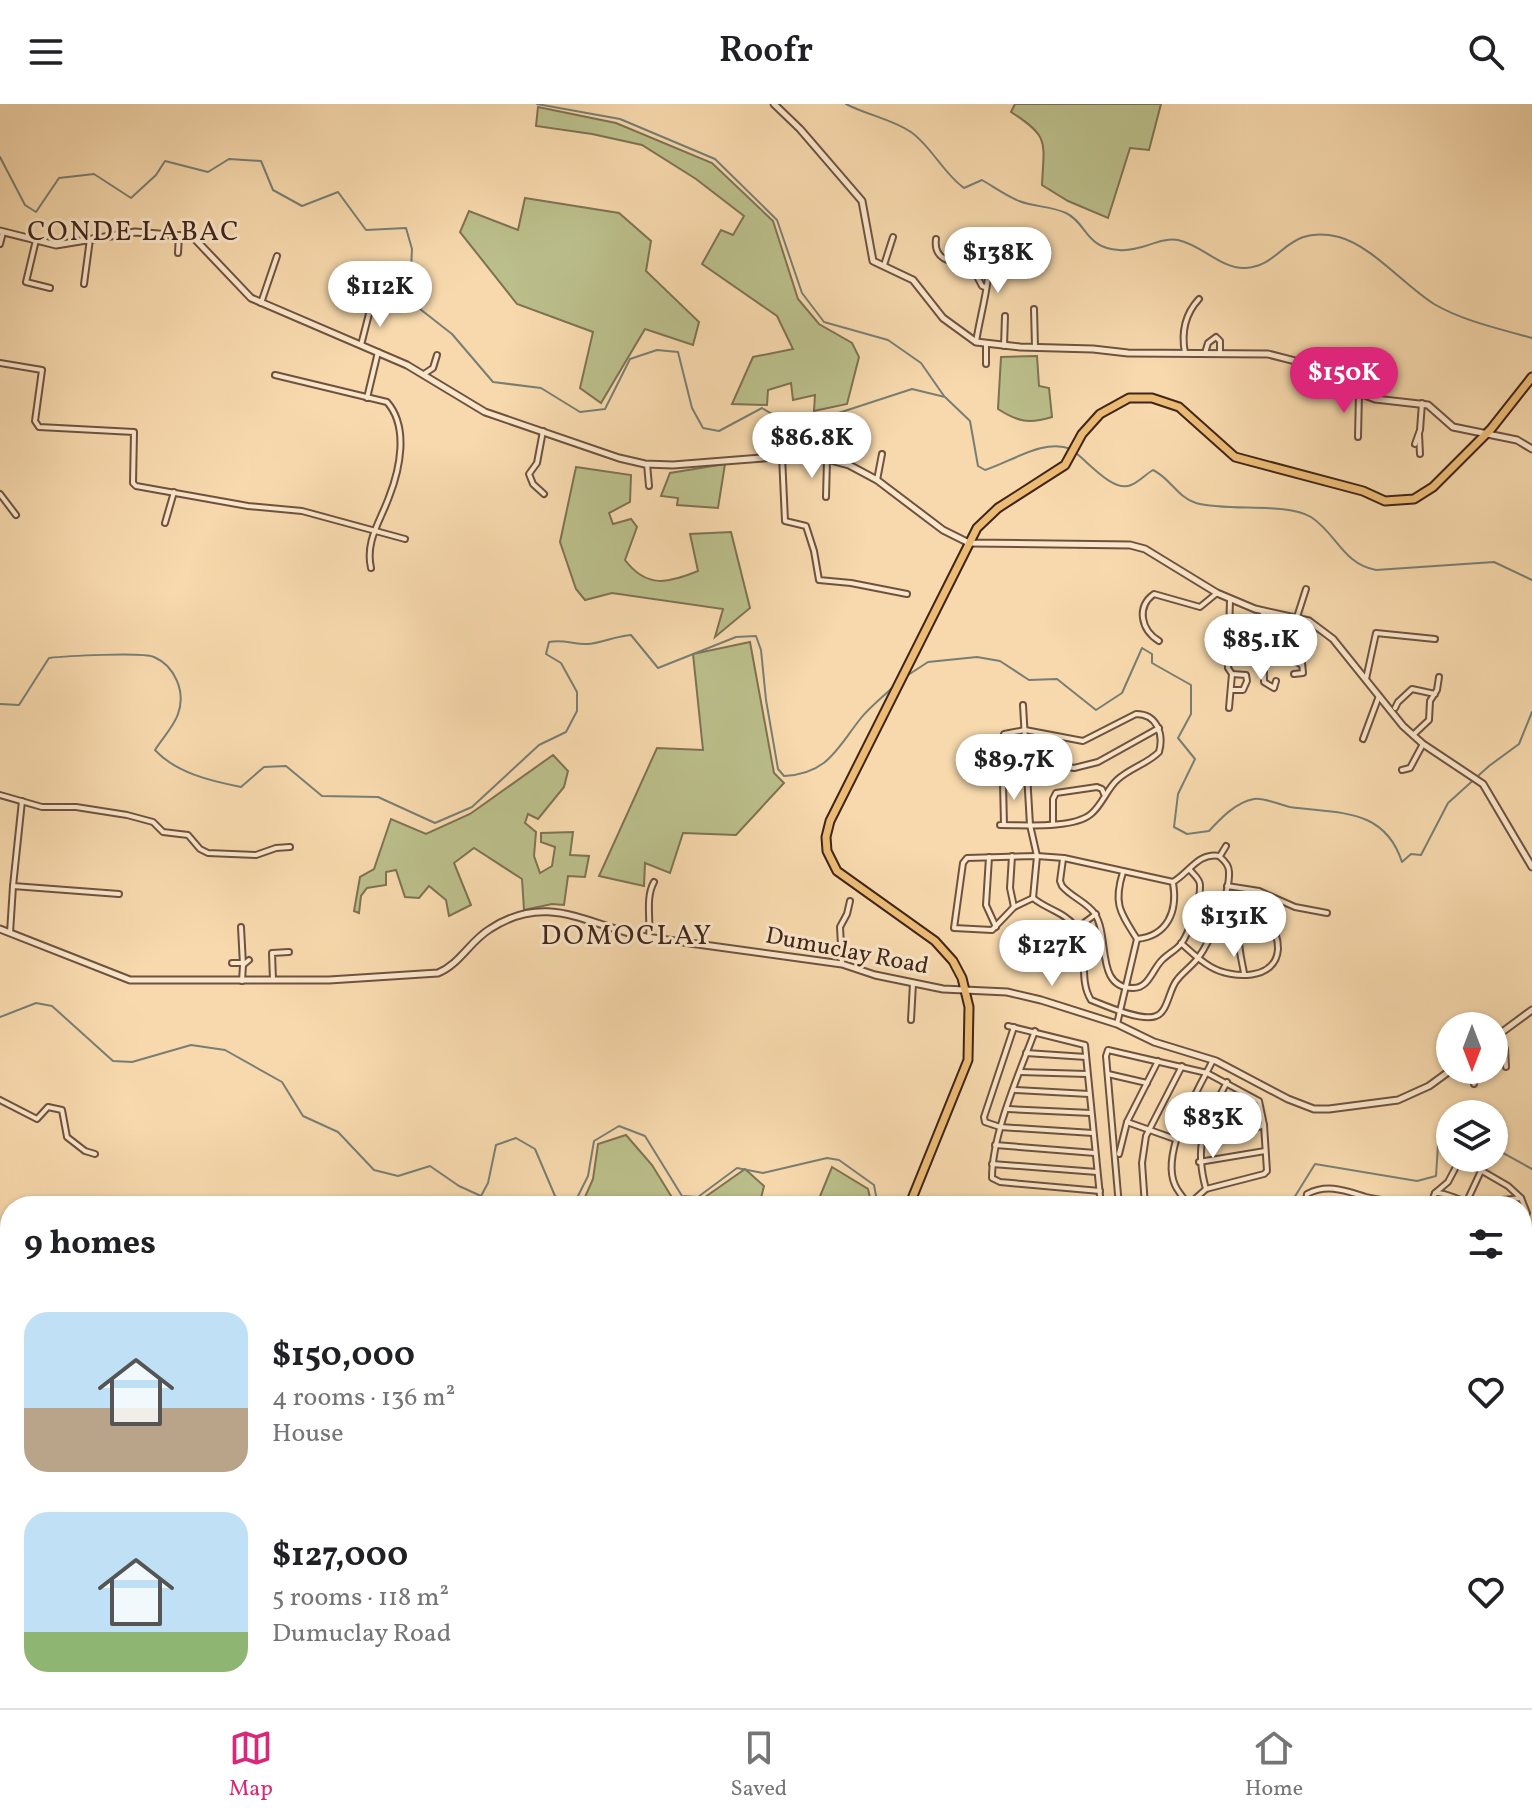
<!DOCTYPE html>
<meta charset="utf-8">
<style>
body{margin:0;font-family:Vollkorn,serif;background:#f6f6f6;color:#202124;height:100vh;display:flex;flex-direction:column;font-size:30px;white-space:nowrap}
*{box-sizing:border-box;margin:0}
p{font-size:26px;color:#757577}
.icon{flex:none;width:44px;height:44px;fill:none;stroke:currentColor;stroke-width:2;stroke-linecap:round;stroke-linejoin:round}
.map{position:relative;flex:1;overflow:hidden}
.side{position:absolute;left:0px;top:1092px;width:1532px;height:512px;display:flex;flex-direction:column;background:#fff;border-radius:32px 32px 0 0;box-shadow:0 2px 6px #0004}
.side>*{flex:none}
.needle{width:52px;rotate:180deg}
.fabs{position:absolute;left:1436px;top:908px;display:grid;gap:16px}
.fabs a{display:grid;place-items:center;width:72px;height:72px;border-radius:50%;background:#fff;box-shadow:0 2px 6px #0004;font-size:40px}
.price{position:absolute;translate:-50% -68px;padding:0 18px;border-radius:28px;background:#fff;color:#222;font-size:26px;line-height:52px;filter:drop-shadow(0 2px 4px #0008)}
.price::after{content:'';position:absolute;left:50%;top:48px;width:24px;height:18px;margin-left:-12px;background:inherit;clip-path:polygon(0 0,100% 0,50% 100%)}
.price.on{background:#db2777;color:#fff}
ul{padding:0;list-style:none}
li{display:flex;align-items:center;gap:24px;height:200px;padding:0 24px}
li span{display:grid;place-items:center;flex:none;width:224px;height:160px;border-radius:24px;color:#555}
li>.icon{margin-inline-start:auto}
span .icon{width:96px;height:96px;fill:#fffc;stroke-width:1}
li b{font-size:34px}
h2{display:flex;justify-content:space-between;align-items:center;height:96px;padding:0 24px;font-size:34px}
header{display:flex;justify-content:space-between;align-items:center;height:104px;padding:0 24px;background:#fff;font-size:36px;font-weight:600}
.dock{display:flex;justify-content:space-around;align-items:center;height:112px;border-top:2px solid #e0e0e0;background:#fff;font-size:22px;color:#757577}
.dock a{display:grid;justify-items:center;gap:4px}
.dock .on{color:#db2777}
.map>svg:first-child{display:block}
.green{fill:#bbbf8b;stroke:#7e7253;stroke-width:2}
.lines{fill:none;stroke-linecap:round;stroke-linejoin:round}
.stream{stroke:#787e74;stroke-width:2}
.minor-casing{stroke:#6e5240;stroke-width:8}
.tertiary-casing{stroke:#6e5240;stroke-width:9}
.primary-casing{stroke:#40251b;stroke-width:11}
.minor{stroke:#fae6ca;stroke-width:4}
.tertiary{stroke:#fae6ca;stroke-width:5}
.primary{stroke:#ecbc76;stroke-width:7}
.labels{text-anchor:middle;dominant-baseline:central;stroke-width:6;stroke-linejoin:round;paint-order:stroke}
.street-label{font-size:24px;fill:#40251b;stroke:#fae6ca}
.quarter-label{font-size:28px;letter-spacing:2px;fill:#40251b;stroke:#fae6ca}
</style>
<header><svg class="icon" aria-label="menu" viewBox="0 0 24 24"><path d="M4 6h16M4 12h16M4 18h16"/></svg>Roofr<svg class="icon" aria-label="search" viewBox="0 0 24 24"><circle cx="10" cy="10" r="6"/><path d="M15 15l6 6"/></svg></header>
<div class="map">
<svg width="1532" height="1604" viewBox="0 0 1532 1604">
<rect width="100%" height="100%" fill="#f7d9ad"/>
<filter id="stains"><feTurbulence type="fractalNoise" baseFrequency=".0025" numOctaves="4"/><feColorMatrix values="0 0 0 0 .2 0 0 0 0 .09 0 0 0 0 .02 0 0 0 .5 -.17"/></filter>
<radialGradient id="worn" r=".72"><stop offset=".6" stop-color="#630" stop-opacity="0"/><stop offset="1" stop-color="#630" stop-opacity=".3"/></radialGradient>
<!-- green -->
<g class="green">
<path d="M 1015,0 L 1161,0 L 1149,46 L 1130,44 L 1108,114 L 1068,97 L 1042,81 C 1044,37 1050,33 1011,8 Z"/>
<path d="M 538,3 L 616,19 L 712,59 L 773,117 L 798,195 L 819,220 L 852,239 L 859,253 L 847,300 L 814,307 L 815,291 L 793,296 L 791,279 L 768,286 L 767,301 L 732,300 L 753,253 L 793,245 L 777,212 L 702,160 L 721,126 L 733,131 L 744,112 L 696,75 L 642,41 L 592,30 L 536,22 Z"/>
<path d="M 525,94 L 619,109 L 651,137 L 646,167 L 699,218 L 693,241 L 645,225 L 601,299 L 580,284 L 593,228 L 517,200 L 460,128 L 469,107 L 518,126 Z"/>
<path d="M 1037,252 L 1039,282 L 1049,284 L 1052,313 C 1029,320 1018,318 998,305 L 1001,253 Z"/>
<path d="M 725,360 L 718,404 L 677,401 L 678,394 L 661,392 L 670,369 Z"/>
<path d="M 576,363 L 631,371 L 630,398 L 609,409 L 613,420 L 631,415 L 637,423 L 625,456 C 647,485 669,479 698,467 L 690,430 L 731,428 L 750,504 L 715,533 L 723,505 L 612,489 L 585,496 L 576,485 L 560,438 Z"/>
<path d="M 750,538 L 774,669 L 784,679 L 736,731 L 683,729 L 670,769 L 645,759 L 644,782 L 599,772 L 657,644 L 703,646 L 693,550 Z"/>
<path d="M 553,651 L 568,667 L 564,683 L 538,715 L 528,710 L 525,719 L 536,728 L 534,752 L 540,769 L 552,762 L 555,743 L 541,738 L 541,729 L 573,728 L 570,751 L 589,752 L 585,773 L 568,772 L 564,801 L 552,800 L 524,806 L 522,775 L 474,744 L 454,759 L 471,801 L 449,812 L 446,796 L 429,782 L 419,794 L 405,793 L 396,766 L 386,768 L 386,781 L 367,784 L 361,792 L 359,809 L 354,807 L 360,773 L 374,765 L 391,715 L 426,730 L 470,710 Z"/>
<path d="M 626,1031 L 652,1061 L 673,1095 L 698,1098 L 745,1065 L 764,1082 L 759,1102 L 581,1102 L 593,1075 L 598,1040 Z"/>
<path d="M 832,1063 L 868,1085 L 872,1102 L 816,1102 Z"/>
</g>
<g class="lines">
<!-- stream -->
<g class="stream">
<path d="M 537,0 L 620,15 L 715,55 L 777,116 L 802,189 L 824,218 L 888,236 L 921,259 L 944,292"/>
<path d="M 846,0 C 867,11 892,15 911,28 C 932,43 943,69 964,84 L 982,76 C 994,83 1006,92 1019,97 C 1034,103 1051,102 1066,109 C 1087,119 1085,144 1119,146 C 1141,148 1159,133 1178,136 C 1202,141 1221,165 1245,164 C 1284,162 1284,120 1339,133 C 1372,142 1405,182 1434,200 C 1463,217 1500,225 1532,234"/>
<path d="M 0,53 L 25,101 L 36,108 L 59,74 L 94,70 L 131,94 L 156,71 L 165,57 L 208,68 L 229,55 L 261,57 L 273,86 L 302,102 L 338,88 L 366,126 L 406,124 L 412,145 L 410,186 L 420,205 L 452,230 L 493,278 L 541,284 L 580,308 L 605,305 L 630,255 L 657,246 L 678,248 L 692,304 L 703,324 L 719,327 L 762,304 L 784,317 L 814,317 L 912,285 L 945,293 L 970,317 L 978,362 L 985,366 C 1011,358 1044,334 1071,345"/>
<path d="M 1076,349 C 1089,359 1114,389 1131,381 C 1139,378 1146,370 1153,366 C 1170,374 1177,393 1196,399 C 1228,408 1286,398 1311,413 C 1337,430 1343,460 1376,466 L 1494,458 L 1532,476"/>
<path d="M 905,573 L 928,558 L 977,553 L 1000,557 L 1029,576 L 1057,575 L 1096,606 L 1122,589 L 1142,544 L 1152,550 L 1152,559 L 1191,581 L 1191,610 L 1178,634 L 1195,655 L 1178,690 L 1174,723 L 1187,730 L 1209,727 C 1220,715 1236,698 1254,695 C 1263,693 1280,701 1290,703 C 1338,710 1384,703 1402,758 L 1411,750 L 1421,751 L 1448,699 L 1489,662 L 1519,640 L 1532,608"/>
<path d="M 0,600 L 19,601 L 49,554 C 65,552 143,548 154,553 C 175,562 186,588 178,610 C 174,622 162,635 155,646 C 176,669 211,677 241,683 L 264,663 L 286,662 L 322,692 L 378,693 L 435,719 L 472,703 L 539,641 L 566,628 L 577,607 L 577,588 L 561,559 L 546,550 L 549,538 C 563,535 572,540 587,540 C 600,540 615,532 631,531 L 658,564 L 736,533 L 756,532 L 761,546 L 766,596 L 778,665 L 784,672 C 828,670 837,644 861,614 C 871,602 883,593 894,582"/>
<path d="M 0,913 L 36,899 L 52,902 L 113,957 L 132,958 L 191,941 L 225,946 L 282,978 L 303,1012 L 338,1028 L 374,1066 L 398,1072 L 430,1062 L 459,1082 L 481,1092 L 488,1079 L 496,1041 L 516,1034 L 535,1045 L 555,1092 L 573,1102 L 588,1072 L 594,1037 L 619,1022 L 645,1032 L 682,1092 L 698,1093 L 737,1064 L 763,1069 L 827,1054 L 839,1056 L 874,1081 L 878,1102"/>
<path d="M 1494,1044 L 1532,1065"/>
<path d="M 1289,1102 L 1315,1060 L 1417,1077 L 1436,1072 L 1438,1041 L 1450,1032"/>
<path d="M 0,1542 L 10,1545"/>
<path d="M 117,1594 L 143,1596 L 163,1604"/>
</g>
<!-- minor casing -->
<g class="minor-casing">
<g id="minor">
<path d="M 936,135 C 933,158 954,158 971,161 L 982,182 L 985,183"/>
<path d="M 36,136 L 26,178 L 50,184"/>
<path d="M 0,140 L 3,128"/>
<path d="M 178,149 L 179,131"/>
<path d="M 884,161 L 893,133"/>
<path d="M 84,180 L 90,135"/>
<path d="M 261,199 L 277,152"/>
<path d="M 1034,205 L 1035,243"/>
<path d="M 976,238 C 981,206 992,175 988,144"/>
<path d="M 361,241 L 371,202"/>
<path d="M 1004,242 L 1005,212"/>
<path d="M 1185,249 C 1181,228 1185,210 1199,195"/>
<path d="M 1205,249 L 1208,239 L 1216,233 L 1220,237 L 1220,250"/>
<path d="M 0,259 L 42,266 L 35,317 L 39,323 L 134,328 L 133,379 L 136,382 L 248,402 L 302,407 L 405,435"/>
<path d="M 986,260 L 986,239"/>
<path d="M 424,270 L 433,264 L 437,251"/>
<path d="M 275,271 L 387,298 C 409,323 400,365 389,393 C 380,418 365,437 371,464"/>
<path d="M 367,294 L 378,248"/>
<path d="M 543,327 L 537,359 L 529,370 L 533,380 L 544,390"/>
<path d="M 1419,330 L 1420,350"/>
<path d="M 1358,333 L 1359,289"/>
<path d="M 1415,340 L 1420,326 L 1422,299"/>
<path d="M 782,352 L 785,417 L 806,422 L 814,447 L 819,476 L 851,479 L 907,490"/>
<path d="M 647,360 L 649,382"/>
<path d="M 877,376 L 882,350"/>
<path d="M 0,390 L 16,411"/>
<path d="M 826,393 L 827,355"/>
<path d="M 165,419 L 174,388"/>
<path d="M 1263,507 L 1264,578 L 1274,584 L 1276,577"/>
<path d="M 1159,537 C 1141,526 1136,503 1154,490 L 1200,503 L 1217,489"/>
<path d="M 1281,556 L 1286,553 L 1302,561"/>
<path d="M 1294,570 L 1303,569 L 1301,549 L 1295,535 L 1297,513 L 1306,485"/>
<path d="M 1366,575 L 1376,529 L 1435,535"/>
<path d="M 1231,586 L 1243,586 L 1247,577 L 1246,571 L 1232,570"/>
<path d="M 1023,601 L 1030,721 L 1037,752 L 1033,794"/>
<path d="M 1229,604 L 1232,570 L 1228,564 L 1230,495"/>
<path d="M 1395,604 L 1398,598 L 1412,585 L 1435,590"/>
<path d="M 1413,631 L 1429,616 L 1430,597 L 1437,586 L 1439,573"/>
<path d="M 1363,635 L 1379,592"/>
<path d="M 1026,655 L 1074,664 L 1098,658 L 1159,624"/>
<path d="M 1402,666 L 1410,664 L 1423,640"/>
<path d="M 0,691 L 42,703 L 76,703 L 127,711 L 153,718 L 163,728 L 188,731 L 200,745 L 208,749 L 256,751 L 276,744 L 290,743"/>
<path d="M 1053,719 L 1053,695 L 1056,689 L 1097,683 L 1102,685 L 1104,690"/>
<path d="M 1000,721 C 1024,721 1073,725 1091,710 C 1102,701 1107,685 1117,676 C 1130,664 1147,660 1159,648 C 1164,630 1157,610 1136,610 L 1083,637 L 1025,626 L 1004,630 L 1002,636 L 1004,721"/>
<path d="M 1012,752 L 1010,784 L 1014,803"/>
<path d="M 1220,752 L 1226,742"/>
<path d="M 989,753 L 986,801 L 996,823"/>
<path d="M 1063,755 L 1060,777 L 1062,782 C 1071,793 1087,798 1095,810 C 1110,834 1095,884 1133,884 C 1149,884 1152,866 1162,856 C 1168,850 1176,846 1181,840 C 1189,829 1201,795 1200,781 C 1200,775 1194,771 1190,766"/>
<path d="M 1123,768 C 1113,800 1120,808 1137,835"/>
<path d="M 13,782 L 119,790"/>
<path d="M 1227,782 L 1259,787 L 1295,803 L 1327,809"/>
<path d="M 1033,794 L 1014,803 L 992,826 L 954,824 L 963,759 L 967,754 L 1037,752 L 1064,754 L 1173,778 C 1190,768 1198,748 1220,752"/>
<path d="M 1033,794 C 1046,805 1064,808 1075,822 C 1091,843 1077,874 1091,896 C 1106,902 1142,918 1156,912 C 1168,908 1169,885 1177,876 C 1183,868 1192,862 1198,854 C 1211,837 1230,789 1229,768 C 1229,761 1225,757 1220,753"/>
<path d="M 241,823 L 243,861"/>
<path d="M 1077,824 L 1096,810"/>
<path d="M 10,829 L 13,782 L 22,697"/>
<path d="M 649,834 C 651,816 645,794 654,778"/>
<path d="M 1137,835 C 1167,832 1178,808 1173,779"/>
<path d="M 1181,839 C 1191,848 1200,857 1211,863 C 1232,875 1276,877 1278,845 C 1278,834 1275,825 1268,817 C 1227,808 1240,846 1244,869"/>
<path d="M 232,859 L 242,859"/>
<path d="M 842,860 L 840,823 L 847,810 L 850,797"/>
<path d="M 273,876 L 272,849 L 289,848"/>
<path d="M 242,877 L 243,861 L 249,856"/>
<path d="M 911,916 L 913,879"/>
<path d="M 1117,920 L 1137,835"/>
<path d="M 1008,922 L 1085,941 L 1101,1102"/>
<path d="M 1014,923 L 984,1013 L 985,1018 L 1000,1023 L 1093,1029"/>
<path d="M 1035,927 C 1019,970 992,1030 992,1074 L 1000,1078 L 1100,1087"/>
<path d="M 1498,932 L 1505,945 L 1506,963"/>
<path d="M 1026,949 L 1086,953"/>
<path d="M 1450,966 L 1446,944 L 1450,939"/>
<path d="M 1020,968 L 1087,970"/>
<path d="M 1108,970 L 1147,979"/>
<path d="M 1474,980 L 1476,966"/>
<path d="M 1015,986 L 1089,990"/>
<path d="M 0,996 L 37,1015 L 48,1003 L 62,1006 L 67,1033 L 85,1047 L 95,1050"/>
<path d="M 1215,1002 C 1230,1010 1238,1013 1240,1031"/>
<path d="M 1008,1005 L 1091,1009"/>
<path d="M 1127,1018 L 1175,1035"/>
<path d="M 1206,1026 L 1233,1032 L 1264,1021"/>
<path d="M 995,1041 L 1095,1049"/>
<path d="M 1119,1050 L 1127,1018 L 1158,957"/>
<path d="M 1199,1058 L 1265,1047"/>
<path d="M 992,1060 L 1097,1068"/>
<path d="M 1206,1085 C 1193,1039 1206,1018 1227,978"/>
<path d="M 1435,1089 L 1448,1078 L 1457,1061 L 1465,1057 L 1508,1082 L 1521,1094"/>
<path d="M 1467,1097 L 1481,1067"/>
<path d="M 1119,1102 L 1106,952 L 1108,946 L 1207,969 L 1259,997 L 1264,1021 L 1267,1067 L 1264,1070 L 1206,1085 L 1187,1102"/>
<path d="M 1145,1102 L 1142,1059 L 1146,1032 L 1182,962"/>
<path d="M 1190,1102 C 1185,1096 1178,1088 1175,1081 C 1160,1048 1198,986 1213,956"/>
<path d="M 1305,1102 L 1307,1090 C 1328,1079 1346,1087 1366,1093 C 1377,1096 1389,1097 1400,1098 L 1404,1102"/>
<path d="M 1430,1102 L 1435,1089 C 1447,1088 1455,1096 1467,1097 C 1485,1098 1503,1096 1521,1094 L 1527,1109 L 1522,1127"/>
<path d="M 1522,1150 L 1532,1155"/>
<path d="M 1522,1226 L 1532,1247"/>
<path d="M 1522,1254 L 1532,1254"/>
<path d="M 1522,1278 L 1532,1278"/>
<path d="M 1522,1301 L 1532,1301"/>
<path d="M 0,1309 L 10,1309"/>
<path d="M 1522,1322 L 1532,1322"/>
<path d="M 1522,1346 L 1532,1346"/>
<path d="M 0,1385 L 10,1386"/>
<path d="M 1532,1421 L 1522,1424 L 1524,1445 L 1532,1445"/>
<path d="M 323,1594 L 322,1601 L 339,1604"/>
<path d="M 1079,1594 L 1079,1604"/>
<path d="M 1355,1594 L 1361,1604"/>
<path d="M 503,1604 L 503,1594"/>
<path d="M 759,1604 L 760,1594"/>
<path d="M 1211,1604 L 1211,1594"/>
<path d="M 1283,1604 L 1283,1594"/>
<path d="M 1327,1604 L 1328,1594"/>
</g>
</g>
<!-- tertiary casing -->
<g class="tertiary-casing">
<g id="tertiary">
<path d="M 774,0 L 800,25 L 862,97 L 873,157 L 913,176 L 943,214 L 976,238 L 1020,243 L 1093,245 L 1128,249 L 1268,250 L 1303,259 L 1352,286 L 1375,295 L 1428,301 L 1453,323 L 1517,336 L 1532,345"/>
<path d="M 0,127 L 56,141 L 135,128 L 193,133 L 251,194 L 407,261 L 485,308 L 619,354 L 645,360 L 673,361 L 788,352 L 827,355 L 849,361 L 877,376 L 943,426 L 969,439 L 1130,441 L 1145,445 L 1217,489 L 1255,505 L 1309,517 L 1333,535 L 1403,622 L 1423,640 L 1483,680 L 1532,763"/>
<path d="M 0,825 L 130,876 L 329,876 L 438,869 C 460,860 470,837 490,825 C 548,787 588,822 646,833 L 842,860 L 875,871 L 943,885 L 1007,888 L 1041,896 L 1117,920 L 1154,938 L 1216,957 L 1288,995 L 1314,1005 L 1329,1005 L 1398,996 L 1429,982 L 1451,966"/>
<path d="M 1494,934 L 1532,906"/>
</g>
</g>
<!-- primary casing -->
<g class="primary-casing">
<g id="primary">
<path d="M 909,1102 L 968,956 L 969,903 L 962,874 L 953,857 L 935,837 L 837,767 L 827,747 L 826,733 L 830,717 L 977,424 L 998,404 L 1065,361 L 1082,330 L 1100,310 L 1129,294 L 1152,294 L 1179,303 L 1235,353 L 1363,387 L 1385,397 L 1414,395 L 1433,383 L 1491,325 L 1532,273"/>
<path d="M 0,1474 L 10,1475"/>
<path d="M 877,1594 L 976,1604"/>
<path d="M 709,1604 L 713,1594"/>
<path d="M 1477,1604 L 1532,1599"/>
</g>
</g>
<!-- minor -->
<use href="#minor" class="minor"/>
<!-- tertiary -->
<use href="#tertiary" class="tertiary"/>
<!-- primary -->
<use href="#primary" class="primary"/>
</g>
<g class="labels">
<!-- street labels -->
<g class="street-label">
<text transform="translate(847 848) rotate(11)">Dumuclay Road</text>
</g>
<!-- quarter labels -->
<g class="quarter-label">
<text x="134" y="128">CONDE LABAC</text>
<text x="627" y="832">DOMOCLAY</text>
</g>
</g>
<rect width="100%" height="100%" filter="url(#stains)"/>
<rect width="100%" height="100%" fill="url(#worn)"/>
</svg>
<div class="fabs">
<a><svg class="needle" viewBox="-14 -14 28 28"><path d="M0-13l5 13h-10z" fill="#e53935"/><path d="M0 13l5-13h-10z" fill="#757577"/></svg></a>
<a><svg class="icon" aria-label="layers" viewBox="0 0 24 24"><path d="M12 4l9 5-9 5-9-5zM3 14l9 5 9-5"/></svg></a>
</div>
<b class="price" style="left:998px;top:191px">$138K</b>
<b class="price" style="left:380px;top:225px">$112K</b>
<b class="price on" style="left:1344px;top:311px">$150K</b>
<b class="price" style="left:812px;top:376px">$86.8K</b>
<b class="price" style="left:1261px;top:578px">$85.1K</b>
<b class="price" style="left:1014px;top:698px">$89.7K</b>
<b class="price" style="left:1234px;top:855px">$131K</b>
<b class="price" style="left:1052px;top:884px">$127K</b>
<b class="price" style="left:1213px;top:1056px">$83K</b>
<section class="side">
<h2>9 homes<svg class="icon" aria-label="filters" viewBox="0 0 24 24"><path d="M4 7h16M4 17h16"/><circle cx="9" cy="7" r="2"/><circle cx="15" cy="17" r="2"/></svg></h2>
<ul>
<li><span style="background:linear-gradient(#bfe0f5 60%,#b9a48a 0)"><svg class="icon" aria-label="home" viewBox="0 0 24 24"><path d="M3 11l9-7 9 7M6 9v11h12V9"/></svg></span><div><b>$150,000</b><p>4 rooms · 136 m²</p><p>House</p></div><svg class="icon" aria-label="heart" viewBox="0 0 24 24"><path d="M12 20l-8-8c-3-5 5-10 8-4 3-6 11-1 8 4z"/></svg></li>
<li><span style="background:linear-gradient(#bfe0f5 75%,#8fb573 0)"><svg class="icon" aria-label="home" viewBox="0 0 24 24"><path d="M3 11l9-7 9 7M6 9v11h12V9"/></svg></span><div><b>$127,000</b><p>5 rooms · 118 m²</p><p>Dumuclay Road</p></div><svg class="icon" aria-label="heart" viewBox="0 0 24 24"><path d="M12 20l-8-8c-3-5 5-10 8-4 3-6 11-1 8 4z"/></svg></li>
</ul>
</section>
</div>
<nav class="dock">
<a class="on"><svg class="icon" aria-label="map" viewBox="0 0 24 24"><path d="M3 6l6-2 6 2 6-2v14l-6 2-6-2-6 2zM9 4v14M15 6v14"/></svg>Map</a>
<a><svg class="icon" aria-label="saved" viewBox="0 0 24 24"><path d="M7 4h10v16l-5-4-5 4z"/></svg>Saved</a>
<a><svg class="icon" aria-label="home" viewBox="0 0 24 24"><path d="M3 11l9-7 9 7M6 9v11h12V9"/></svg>Home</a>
</nav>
